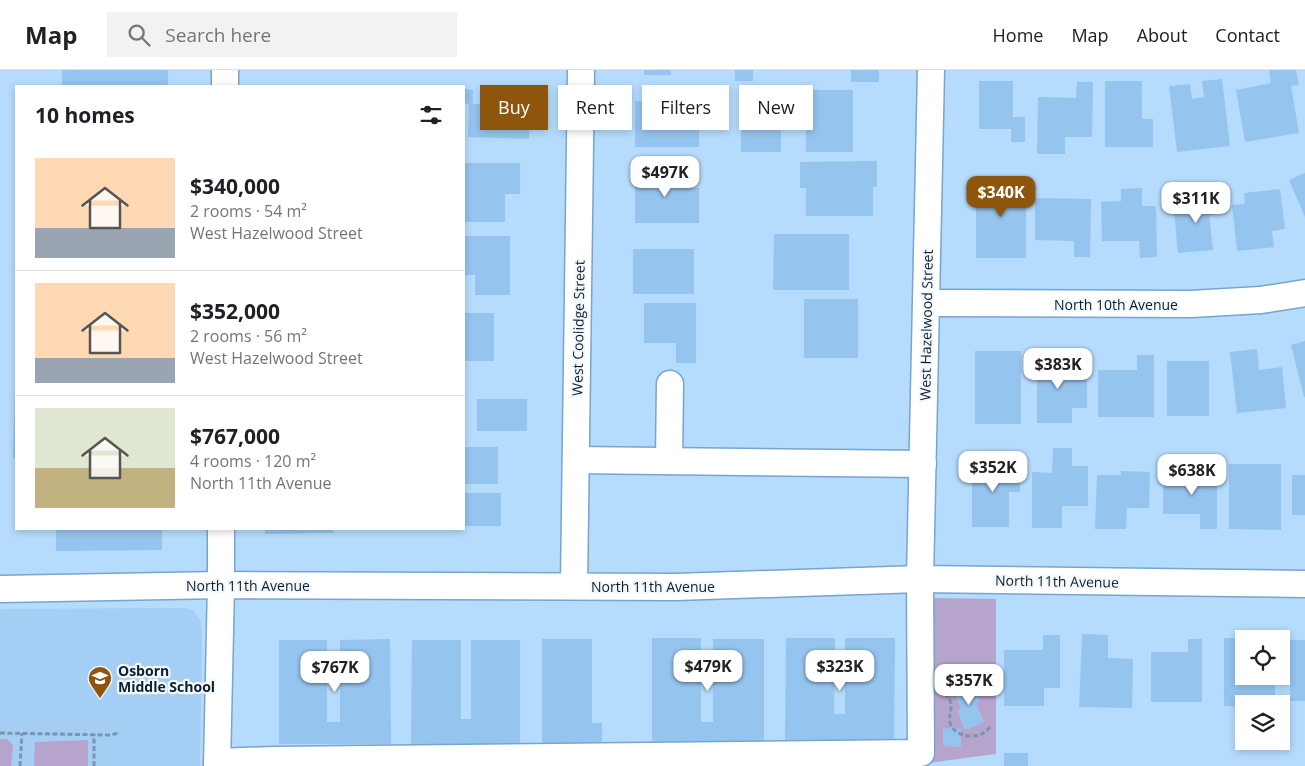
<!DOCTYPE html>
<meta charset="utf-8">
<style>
body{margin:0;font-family:"Open Sans",sans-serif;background:#f2f2f2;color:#202124;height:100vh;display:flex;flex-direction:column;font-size:19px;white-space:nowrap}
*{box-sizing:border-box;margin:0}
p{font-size:16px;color:#757577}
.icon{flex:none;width:28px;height:28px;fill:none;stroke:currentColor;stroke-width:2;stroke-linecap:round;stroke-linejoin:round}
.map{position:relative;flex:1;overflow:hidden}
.drawer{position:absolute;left:15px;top:15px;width:450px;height:445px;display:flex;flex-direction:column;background:#fff;border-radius:0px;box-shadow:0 2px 8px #0003}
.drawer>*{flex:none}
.top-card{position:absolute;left:480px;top:15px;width:475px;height:45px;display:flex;gap:10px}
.tools{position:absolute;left:1235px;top:560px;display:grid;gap:10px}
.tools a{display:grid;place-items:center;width:55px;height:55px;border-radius:0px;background:#fff;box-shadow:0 2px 8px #0003;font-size:25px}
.price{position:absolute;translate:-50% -42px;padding:0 11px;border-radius:10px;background:#fff;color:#222;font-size:16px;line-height:32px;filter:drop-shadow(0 1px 2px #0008)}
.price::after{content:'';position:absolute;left:50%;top:30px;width:15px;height:11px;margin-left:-8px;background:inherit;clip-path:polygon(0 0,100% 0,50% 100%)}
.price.active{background:#8d560c;color:#fff}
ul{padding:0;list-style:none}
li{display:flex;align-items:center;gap:15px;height:125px;padding:0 20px}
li+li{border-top:1px solid #e0e0e0}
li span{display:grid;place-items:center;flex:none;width:140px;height:100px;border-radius:0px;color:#555}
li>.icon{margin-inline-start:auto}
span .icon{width:60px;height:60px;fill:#fffc;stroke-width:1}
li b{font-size:21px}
h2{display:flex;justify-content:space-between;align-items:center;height:60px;padding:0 20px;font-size:21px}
.tag{padding:0 18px;border-radius:0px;background:#fff;box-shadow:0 2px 8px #0003;font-size:18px;line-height:45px}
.tag.active{background:#8d560c;color:#fff}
header{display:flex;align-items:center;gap:30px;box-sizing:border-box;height:70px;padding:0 25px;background:#fff;border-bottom:1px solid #e0e0e0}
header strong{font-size:24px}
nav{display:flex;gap:28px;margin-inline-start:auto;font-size:18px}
.search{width:350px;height:45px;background:#f2f2f2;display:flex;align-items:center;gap:12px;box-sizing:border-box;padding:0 18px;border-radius:0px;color:#757577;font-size:19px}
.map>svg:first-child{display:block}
.built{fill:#a4cef3}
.green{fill:#b7a4cd}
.building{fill:#95c4ee}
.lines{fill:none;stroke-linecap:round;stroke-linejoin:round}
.minor-casing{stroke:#77a5cd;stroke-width:29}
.path{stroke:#7796b1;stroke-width:3;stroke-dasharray:5 2.5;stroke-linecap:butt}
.minor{stroke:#fff;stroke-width:26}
.labels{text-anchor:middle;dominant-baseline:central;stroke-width:4.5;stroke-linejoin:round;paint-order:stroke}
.street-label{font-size:14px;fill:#0d1f2f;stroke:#f3f8fc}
.poi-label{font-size:14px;font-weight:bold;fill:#0d1f2f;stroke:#f3f8fc;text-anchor:start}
</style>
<header>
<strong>Map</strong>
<div class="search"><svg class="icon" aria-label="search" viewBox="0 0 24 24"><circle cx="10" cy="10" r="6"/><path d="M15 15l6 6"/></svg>Search here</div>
<nav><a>Home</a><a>Map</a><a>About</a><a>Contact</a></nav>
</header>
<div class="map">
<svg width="1305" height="696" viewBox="0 0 1305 696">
<rect width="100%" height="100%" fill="#b5dbfd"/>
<!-- built -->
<path class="built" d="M 184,538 L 193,540 L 200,550 L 202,562 L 200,696 L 0,696 L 0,539 Z"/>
<!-- green -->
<g class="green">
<path d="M 933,528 L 996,529 L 996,684 L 927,693 Z"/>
<path d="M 0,669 L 7,669 L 13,675 L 11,696 L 0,696 Z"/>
<path d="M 88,670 L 88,696 L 34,696 L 35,672 Z"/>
</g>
<!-- building -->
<g class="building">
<rect x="62" y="0" width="106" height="16"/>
<rect x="644" y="0" width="27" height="5"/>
<rect x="735" y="0" width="18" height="11"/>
<rect x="851" y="0" width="28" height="12"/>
<path d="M 1269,0 L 1296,0 L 1299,15 L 1291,16 L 1299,63 L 1245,72 L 1236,20 L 1271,13 Z"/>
<path d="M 1222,9 L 1230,76 L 1177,82 L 1169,16 L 1190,14 L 1192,29 L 1204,27 L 1202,11 Z"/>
<path d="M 979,11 L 1013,11 L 1013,47 L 1025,47 L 1025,72 L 1011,72 L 1011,59 L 979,59 Z"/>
<path d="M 1105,11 L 1142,11 L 1142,49 L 1153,49 L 1153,77 L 1105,77 Z"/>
<path d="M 1077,12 L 1093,12 L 1092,67 L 1065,67 L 1065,84 L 1037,84 L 1038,27 L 1076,28 Z"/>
<path d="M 464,19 L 473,20 L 473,34 L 495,35 L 495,21 L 530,21 L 529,69 L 468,67 L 469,34 L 464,33 Z"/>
<rect x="806" y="20" width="47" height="62"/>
<rect x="741" y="25" width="40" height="57"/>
<rect x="635" y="31" width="64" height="46"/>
<path d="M 877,91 L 877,117 L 873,117 L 873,146 L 806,146 L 806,118 L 800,118 L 800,92 Z"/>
<path d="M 464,93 L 520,93 L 520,124 L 505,124 L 505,152 L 464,152 Z"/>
<path d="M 635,100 L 684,100 L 684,118 L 699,118 L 699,153 L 635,153 Z"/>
<path d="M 1305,103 L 1305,147 L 1289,110 Z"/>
<path d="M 976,107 L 1026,108 L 1026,188 L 976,188 Z"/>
<path d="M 1213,117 L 1215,145 L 1209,145 L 1213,180 L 1178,183 L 1174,141 L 1196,139 L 1194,119 Z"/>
<path d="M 1142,118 L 1142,136 L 1156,136 L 1157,187 L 1140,188 L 1139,171 L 1102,171 L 1101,132 L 1121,131 L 1121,119 Z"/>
<path d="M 1280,119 L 1285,159 L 1272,161 L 1274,177 L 1237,181 L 1232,135 L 1245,134 L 1244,123 Z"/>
<path d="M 1035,128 L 1091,129 L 1090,187 L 1074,187 L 1074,171 L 1035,170 Z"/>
<path d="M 774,164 L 849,164 L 849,220 L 773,220 Z"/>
<path d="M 464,166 L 510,166 L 510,225 L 475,225 L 475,205 L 464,205 Z"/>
<rect x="633" y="179" width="61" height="45"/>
<rect x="804" y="229" width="54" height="59"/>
<path d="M 644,233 L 696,233 L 696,293 L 676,293 L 676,273 L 644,273 Z"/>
<rect x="464" y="243" width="30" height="48"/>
<path d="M 1305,271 L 1305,327 L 1304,327 L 1291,275 Z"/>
<path d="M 1257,279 L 1259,300 L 1282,297 L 1286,338 L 1237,343 L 1230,282 Z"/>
<rect x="975" y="281" width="46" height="73"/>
<path d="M 1037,283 L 1064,283 L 1064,304 L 1087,304 L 1087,338 L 1072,338 L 1072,353 L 1037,353 Z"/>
<path d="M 1137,285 L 1154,285 L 1154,347 L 1098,347 L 1098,300 L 1137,300 Z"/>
<rect x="1167" y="291" width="42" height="55"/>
<path d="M 15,317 L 16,317 L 16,388 L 13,388 Z"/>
<rect x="477" y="329" width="50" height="32"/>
<rect x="464" y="377" width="34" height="37"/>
<path d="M 1053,378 L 1072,378 L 1072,396 L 1088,396 L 1088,436 L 1062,436 L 1062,458 L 1032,458 L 1032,402 L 1052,403 Z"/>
<path d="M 972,393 L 1020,393 L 1020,422 L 1009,422 L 1009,457 L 972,457 Z"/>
<path d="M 1229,394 L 1281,394 L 1281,460 L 1229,459 Z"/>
<path d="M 1121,401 L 1150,402 L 1149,438 L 1127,438 L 1126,459 L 1095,459 L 1097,405 L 1121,405 Z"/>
<path d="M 1163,403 L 1217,403 L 1217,459 L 1200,459 L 1200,444 L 1163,444 Z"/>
<rect x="1292" y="405" width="13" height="40"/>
<rect x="464" y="423" width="37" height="33"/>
<path d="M 56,459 L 162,459 L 162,480 L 56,481 Z"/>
<path d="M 265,459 L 333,459 L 333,463 L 265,464 Z"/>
<path d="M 1082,564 L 1108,565 L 1108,588 L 1133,589 L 1132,638 L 1079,637 Z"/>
<path d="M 1043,565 L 1060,565 L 1060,618 L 1044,618 L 1044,636 L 1004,636 L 1004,580 L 1043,580 Z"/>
<path d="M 652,568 L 701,568 L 701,652 L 713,652 L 713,569 L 764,569 L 764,673 L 652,673 Z"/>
<path d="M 786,568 L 835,568 L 834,644 L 845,644 L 845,568 L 895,568 L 894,673 L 785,673 Z"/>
<path d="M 1224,568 L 1244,568 L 1244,606 L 1275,606 L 1275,634 L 1244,634 L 1244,636 L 1224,636 Z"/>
<path d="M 390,569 L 391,674 L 279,674 L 279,570 L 327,570 L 327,652 L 340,652 L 340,570 Z"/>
<path d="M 542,569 L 592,569 L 592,653 L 602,653 L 602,673 L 542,673 Z"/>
<path d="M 1188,569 L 1202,569 L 1202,632 L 1151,632 L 1151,582 L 1188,582 Z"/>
<path d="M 412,570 L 461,570 L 461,649 L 471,649 L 471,570 L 520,570 L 520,674 L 411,674 Z"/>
<rect x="1290" y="570" width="15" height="61"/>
<path d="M 972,611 L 980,631 L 976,633 L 984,652 L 965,660 L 957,640 L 961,638 L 953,619 Z"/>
<path d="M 943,658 L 961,659 L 961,677 L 943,676 Z"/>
<rect x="1004" y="683" width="24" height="13"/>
</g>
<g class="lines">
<!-- minor casing -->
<g class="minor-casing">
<g id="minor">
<path d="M 225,16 L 225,0"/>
<path d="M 927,233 L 1191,234 L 1261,230 L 1305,223"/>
<path d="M 576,390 L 923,394"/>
<path d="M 669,391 L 670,314"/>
<path d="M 574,516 L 581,0"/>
<path d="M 0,519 L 221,515 L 676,517 L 920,509 L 1305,514"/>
<path d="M 217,692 L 274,690 L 921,683 L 920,509 L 931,0"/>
<path d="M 217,696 L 221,515 L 221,459"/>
</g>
</g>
<!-- path -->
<g class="path">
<path d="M 945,623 C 956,635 948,640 950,653 C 953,665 972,669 981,664 C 985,663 988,659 991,656"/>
<path d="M 0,663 L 109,665 L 120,663"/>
<path d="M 20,696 L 22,663"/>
<path d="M 94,696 L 94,664"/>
</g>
<!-- minor -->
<use href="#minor" class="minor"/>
</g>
<!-- icons -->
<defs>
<g id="school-pin" transform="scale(1.25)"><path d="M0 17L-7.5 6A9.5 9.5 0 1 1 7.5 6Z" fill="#8d560c" stroke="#f3f8fc"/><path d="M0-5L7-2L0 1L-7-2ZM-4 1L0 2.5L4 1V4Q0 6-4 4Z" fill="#fff"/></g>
</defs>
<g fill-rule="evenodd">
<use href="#school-pin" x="100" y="608"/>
</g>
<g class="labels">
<!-- street labels -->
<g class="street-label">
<text x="1116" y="234">North 10th Avenue</text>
<text transform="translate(926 255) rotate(-89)">West Hazelwood Street</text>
<text transform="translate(578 258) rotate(-89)">West Coolidge Street</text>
<text transform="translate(1057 511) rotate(1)">North 11th Avenue</text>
<text x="248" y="515">North 11th Avenue</text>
<text x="653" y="516">North 11th Avenue</text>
</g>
<!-- poi labels -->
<g class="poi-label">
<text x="118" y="600">Osborn<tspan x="118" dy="16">Middle School</tspan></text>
</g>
</g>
</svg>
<div class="tools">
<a><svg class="icon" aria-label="locate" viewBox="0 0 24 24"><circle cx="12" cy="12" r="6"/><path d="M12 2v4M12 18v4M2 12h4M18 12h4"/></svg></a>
<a><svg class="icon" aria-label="layers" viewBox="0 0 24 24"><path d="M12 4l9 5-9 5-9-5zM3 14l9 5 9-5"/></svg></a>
</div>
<b class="price" style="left:665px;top:128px">$497K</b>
<b class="price active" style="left:1001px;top:148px">$340K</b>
<b class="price" style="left:1196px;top:154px">$311K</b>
<b class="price" style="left:1058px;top:320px">$383K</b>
<b class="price" style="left:993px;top:423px">$352K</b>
<b class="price" style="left:1192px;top:426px">$638K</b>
<b class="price" style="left:708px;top:622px">$479K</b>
<b class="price" style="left:840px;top:622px">$323K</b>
<b class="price" style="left:335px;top:623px">$767K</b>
<b class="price" style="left:969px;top:636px">$357K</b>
<div class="top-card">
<a class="tag active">Buy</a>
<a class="tag">Rent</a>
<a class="tag">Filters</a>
<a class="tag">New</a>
</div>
<section class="drawer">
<h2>10 homes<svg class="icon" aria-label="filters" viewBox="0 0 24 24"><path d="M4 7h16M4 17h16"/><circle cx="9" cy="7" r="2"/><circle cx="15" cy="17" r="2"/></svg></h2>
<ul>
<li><span style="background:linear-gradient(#ffd9b3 70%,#9aa5b1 0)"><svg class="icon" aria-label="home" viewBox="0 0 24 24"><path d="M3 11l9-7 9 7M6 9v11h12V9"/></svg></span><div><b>$340,000</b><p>2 rooms · 54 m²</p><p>West Hazelwood Street</p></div></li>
<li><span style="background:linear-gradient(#ffd9b3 75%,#9aa5b1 0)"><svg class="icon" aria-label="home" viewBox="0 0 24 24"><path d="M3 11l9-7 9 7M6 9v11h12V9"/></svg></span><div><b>$352,000</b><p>2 rooms · 56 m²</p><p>West Hazelwood Street</p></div></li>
<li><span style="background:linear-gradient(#dfe7d0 60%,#c2b280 0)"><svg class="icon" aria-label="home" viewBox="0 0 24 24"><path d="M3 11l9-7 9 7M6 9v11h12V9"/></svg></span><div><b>$767,000</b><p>4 rooms · 120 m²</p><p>North 11th Avenue</p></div></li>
</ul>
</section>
</div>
